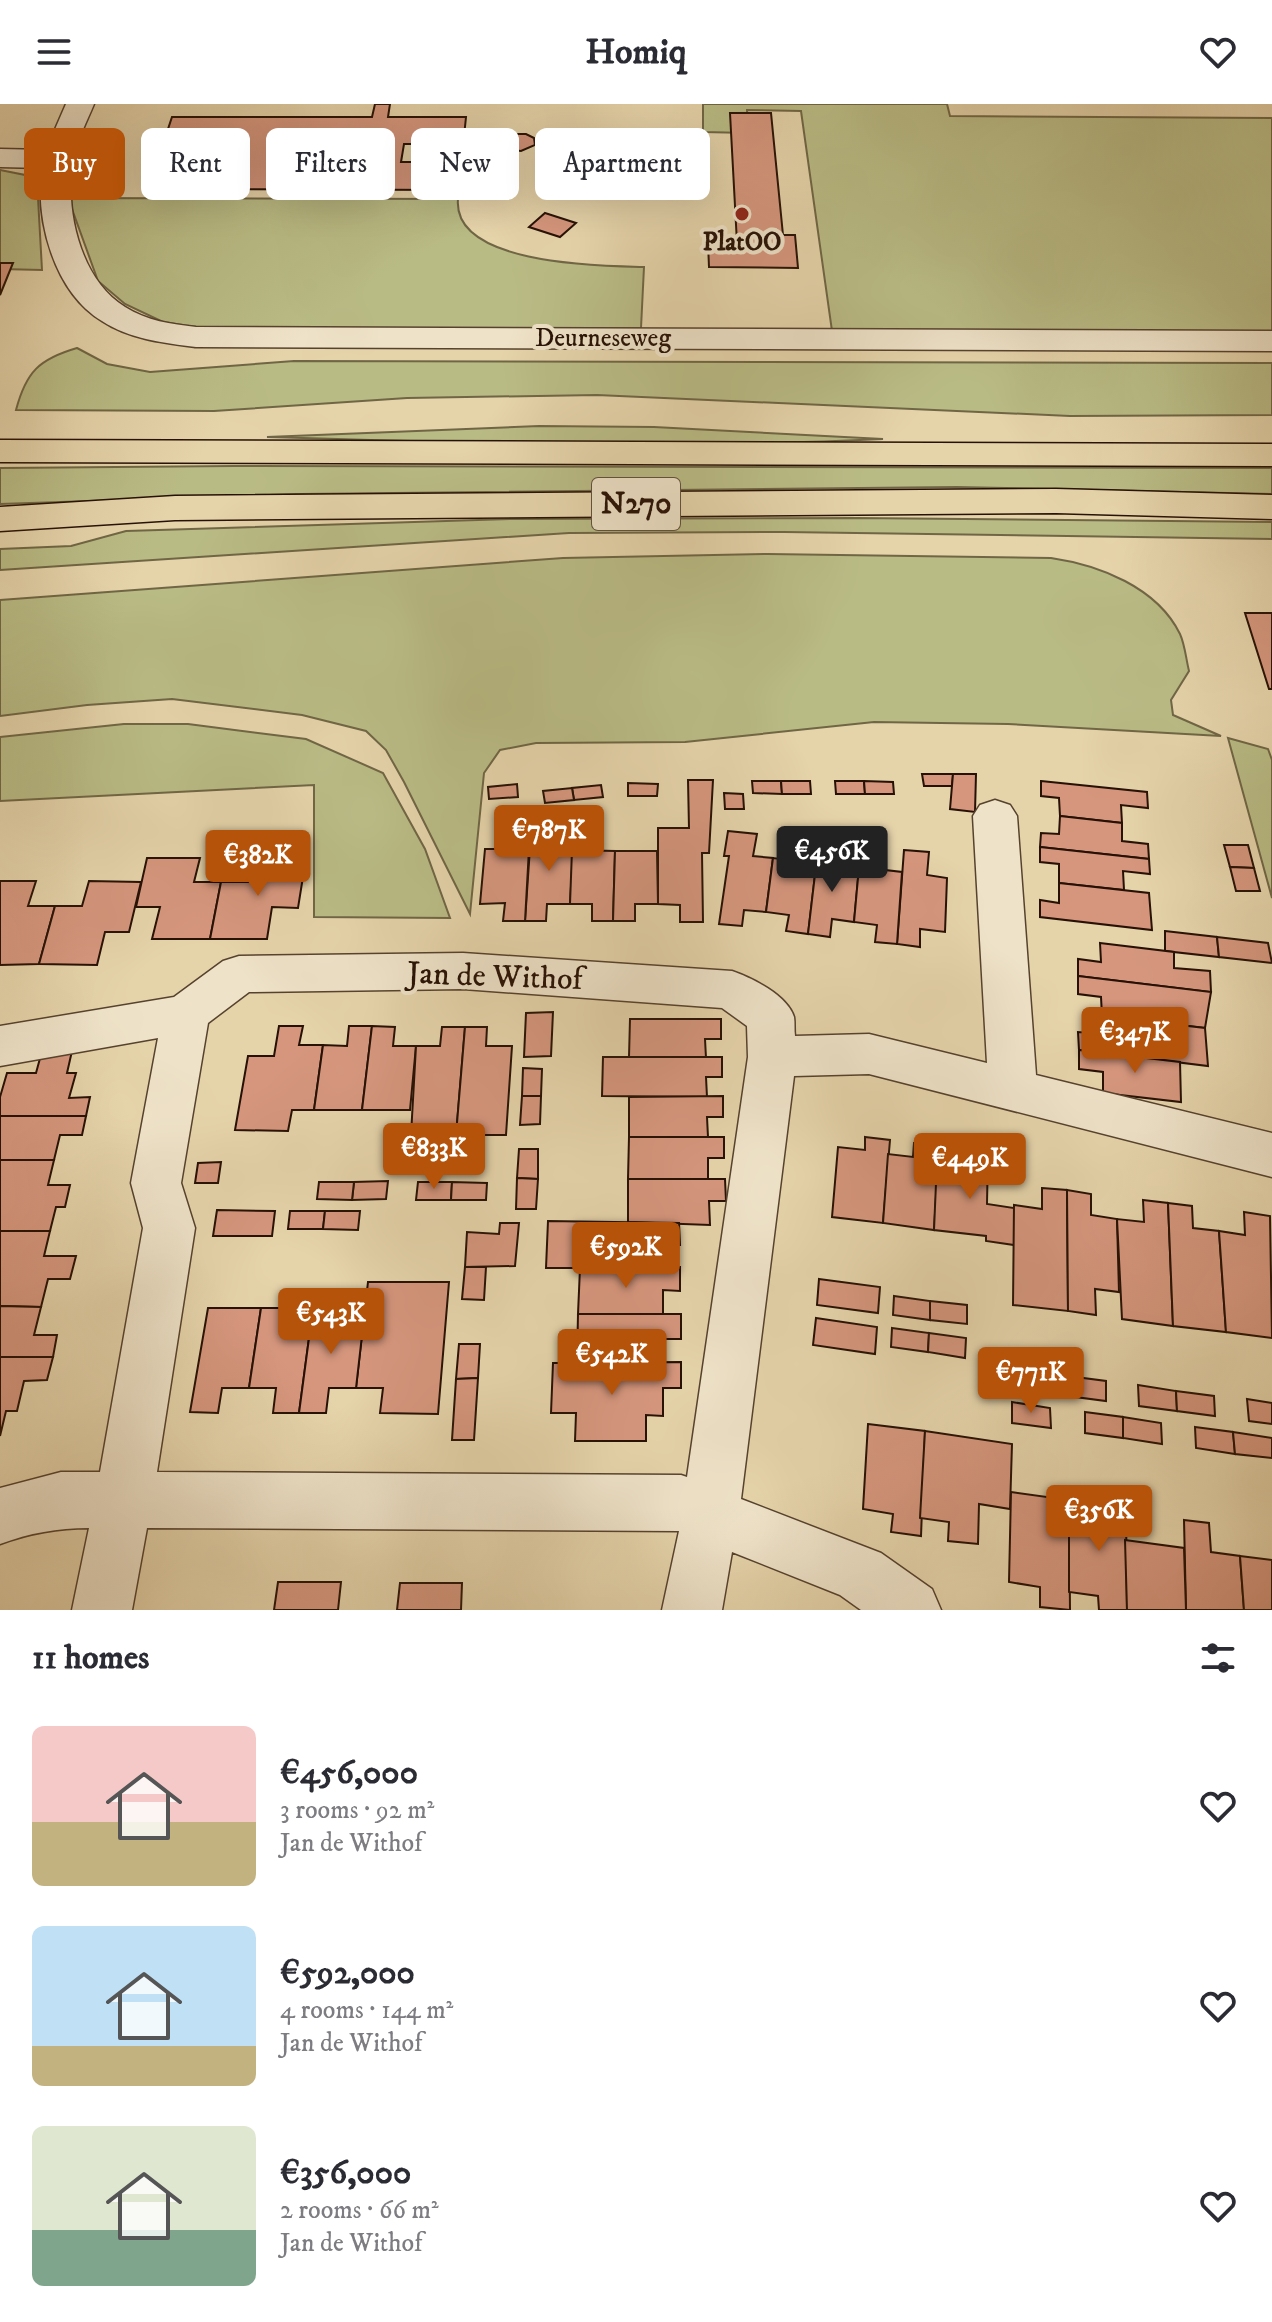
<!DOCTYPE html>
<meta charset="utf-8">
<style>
body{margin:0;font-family:"IM FELL DW Pica",serif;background:#f2f2f3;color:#2b2b33;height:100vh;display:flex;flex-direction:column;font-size:30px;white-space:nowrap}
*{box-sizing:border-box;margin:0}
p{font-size:26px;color:#7c7c81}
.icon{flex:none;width:44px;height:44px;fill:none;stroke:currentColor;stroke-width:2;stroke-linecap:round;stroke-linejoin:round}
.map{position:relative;height:1506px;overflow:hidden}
.side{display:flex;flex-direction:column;background:#fff;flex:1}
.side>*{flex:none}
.top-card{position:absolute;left:24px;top:24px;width:800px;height:72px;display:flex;gap:16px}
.price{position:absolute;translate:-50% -68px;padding:0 18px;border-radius:8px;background:#b45309;color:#fff;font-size:26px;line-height:52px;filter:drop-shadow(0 2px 4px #0008)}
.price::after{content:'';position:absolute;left:50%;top:48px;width:24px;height:18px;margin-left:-12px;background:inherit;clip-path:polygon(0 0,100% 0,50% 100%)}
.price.on{background:#222;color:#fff}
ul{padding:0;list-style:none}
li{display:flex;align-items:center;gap:24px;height:200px;padding:0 32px}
li span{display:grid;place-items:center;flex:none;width:224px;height:160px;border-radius:12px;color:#555}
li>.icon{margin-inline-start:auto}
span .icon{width:96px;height:96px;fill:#fffc;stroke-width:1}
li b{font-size:34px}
h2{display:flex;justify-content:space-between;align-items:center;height:96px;padding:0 32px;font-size:34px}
.pill{padding:0 28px;border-radius:12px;background:#fff;box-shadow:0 8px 32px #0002;font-size:28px;line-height:72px}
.pill.on{background:#b45309;color:#fff}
header{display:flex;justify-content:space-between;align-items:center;height:104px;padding:0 32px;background:#fff;font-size:36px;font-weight:700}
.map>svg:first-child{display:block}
.green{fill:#b9bb85;stroke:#706645;stroke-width:2}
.building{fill:#d5967d;stroke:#271105;stroke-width:2}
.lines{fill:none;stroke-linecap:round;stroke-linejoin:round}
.street-casing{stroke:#56422e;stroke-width:3}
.primary-casing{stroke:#271105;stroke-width:3}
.street{fill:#eee2c8;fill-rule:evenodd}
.primary{fill:#e5d3aa;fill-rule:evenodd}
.poi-dot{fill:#8f2418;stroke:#eee2c8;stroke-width:3}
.labels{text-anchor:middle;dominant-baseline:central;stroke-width:8;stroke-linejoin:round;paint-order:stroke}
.far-poi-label{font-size:26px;font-weight:bold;fill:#271105;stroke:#eee2c8}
.far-street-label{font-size:26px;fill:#271105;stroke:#eee2c8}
.shield{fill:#eee2c8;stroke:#635040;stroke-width:2}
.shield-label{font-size:30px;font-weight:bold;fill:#271105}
.street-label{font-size:32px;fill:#271105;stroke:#eee2c8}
</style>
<header><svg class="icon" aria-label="menu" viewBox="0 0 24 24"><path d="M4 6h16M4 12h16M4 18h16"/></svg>Homiq<svg class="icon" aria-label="heart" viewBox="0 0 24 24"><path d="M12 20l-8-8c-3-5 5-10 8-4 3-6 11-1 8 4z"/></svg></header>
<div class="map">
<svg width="1272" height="1506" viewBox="0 0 1272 1506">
<rect width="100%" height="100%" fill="#e5d3aa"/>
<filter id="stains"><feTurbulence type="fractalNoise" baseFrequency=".0025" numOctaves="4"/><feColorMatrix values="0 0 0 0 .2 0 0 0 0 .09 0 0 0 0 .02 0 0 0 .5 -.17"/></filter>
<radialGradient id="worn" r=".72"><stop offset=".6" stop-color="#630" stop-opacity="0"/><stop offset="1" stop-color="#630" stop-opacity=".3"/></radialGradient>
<!-- green -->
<g class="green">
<path d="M 703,0 L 947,0 L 950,12 L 1272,14 L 1272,230 L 832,227 L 801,7 L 747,6 L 748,29 L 703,28 Z"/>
<path d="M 0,66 L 25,71 L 38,94 L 42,166 L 0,165 Z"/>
<path d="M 68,94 L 458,95 C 452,161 601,162 644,163 L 641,224 L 209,225 L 163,218 L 125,200 L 98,177 Z"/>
<path d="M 77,244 L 107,260 L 150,268 L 294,257 L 1272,259 L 1272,311 L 1070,312 L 597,291 L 407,294 L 214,307 L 16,306 C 26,268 39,255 77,244 Z"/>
<path d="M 539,322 L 654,323 L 883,335 C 678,345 471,339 267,333 Z"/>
<path d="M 233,362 L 1272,364 L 1272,390 L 957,383 L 301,390 L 0,400 L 0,364 Z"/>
<path d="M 856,414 L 1272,418 L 1272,435 L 784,428 L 569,429 L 0,466 L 0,445 L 71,442 L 126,427 L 512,415 Z"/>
<path d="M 768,450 L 1051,454 C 1099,461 1157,483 1180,530 C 1185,541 1186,555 1189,567 L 1171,596 L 1173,611 L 1221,632 L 1008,620 L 874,618 L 685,638 L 536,639 L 500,646 L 484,669 L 470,810 L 404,678 L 386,646 L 366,627 L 302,611 L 172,595 L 87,601 L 0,612 L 0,496 L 563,454 Z"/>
<path d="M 124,620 L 188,620 L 306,635 L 383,669 L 425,745 L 450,814 L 314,813 L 314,681 L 0,697 L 0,633 Z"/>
<path d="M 1228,634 L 1268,645 L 1272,656 L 1272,794 Z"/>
</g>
<!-- building -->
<g class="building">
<path d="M 375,0 L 390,0 L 388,13 L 466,13 L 463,42 L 451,40 L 451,44 L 441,47 L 433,44 L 433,40 L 404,40 L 401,58 L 461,58 L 457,86 L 148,85 L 172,13 L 372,13 Z"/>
<path d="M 730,9 L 771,9 L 783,131 L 795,131 L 798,164 L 709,163 L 708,139 L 737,139 Z"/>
<path d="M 507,30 L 526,30 L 534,34 L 535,41 L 521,47 L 503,45 L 499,36 Z"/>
<path d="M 545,109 L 576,119 L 560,133 L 529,123 Z"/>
<path d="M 0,159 L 13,159 L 0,191 Z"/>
<path d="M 1245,509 L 1272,509 L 1272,585 L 1269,585 Z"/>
<path d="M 922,670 L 953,670 L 952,682 L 924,682 Z"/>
<path d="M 953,670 L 976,670 L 975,708 L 950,705 Z"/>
<path d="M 688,676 L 713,676 L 709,749 L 702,749 L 703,818 L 680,818 L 680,801 L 658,800 L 658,724 L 689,724 Z"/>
<path d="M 752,677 L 781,677 L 782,690 L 753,689 Z"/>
<path d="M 781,677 L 810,677 L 811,690 L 782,690 Z"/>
<path d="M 835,677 L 864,677 L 865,690 L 836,690 Z"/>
<path d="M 864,677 L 893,678 L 894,690 L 865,690 Z"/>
<path d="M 1041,677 L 1147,688 L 1148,704 L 1121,701 L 1122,719 L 1060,712 L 1059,694 L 1041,692 Z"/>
<path d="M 628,679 L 658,680 L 657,692 L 628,692 Z"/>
<path d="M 517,680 L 518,693 L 489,695 L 488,683 Z"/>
<path d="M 601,681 L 603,693 L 574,696 L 572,684 Z"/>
<path d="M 572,684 L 574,696 L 545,699 L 543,687 Z"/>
<path d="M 724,689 L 743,690 L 744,705 L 725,705 Z"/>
<path d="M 1060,712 L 1122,719 L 1122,737 L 1148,740 L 1149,755 L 1040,743 L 1041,729 L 1059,730 Z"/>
<path d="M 728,727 L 757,730 L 753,752 L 773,754 L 766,808 L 744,806 L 742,822 L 719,820 L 729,752 L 724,752 Z"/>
<path d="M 531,729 L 574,729 L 570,800 L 547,800 L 546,817 L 525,817 Z"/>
<path d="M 1224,741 L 1248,741 L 1254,764 L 1230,763 Z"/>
<path d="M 799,743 L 818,745 L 808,830 L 786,827 L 789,811 L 766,808 L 773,754 L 797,757 Z"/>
<path d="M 1040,743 L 1149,755 L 1150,770 L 1123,767 L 1124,786 L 1059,779 L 1059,760 L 1040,758 Z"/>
<path d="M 485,745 L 529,745 L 525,817 L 503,817 L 505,799 L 480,800 Z"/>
<path d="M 818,745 L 837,747 L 835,761 L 859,763 L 854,818 L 832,815 L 830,833 L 808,830 Z"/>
<path d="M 572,746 L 615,747 L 613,817 L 592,817 L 592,800 L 570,800 Z"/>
<path d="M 904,746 L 929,748 L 927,771 L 947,774 L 945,828 L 920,825 L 920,843 L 897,840 Z"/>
<path d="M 615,747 L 657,747 L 658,800 L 635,800 L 635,817 L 613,817 Z"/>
<path d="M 147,754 L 200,754 L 194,778 L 221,778 L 210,835 L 152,835 L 160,803 L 136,803 Z"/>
<path d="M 252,754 L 306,754 L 298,804 L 272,803 L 267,835 L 210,835 L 221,778 L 248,778 Z"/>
<path d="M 859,763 L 902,768 L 897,840 L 875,838 L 877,821 L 854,818 Z"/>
<path d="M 1230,763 L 1254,764 L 1260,787 L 1236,787 Z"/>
<path d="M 0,777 L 36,777 L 28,802 L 55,802 L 39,860 L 0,861 Z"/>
<path d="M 89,777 L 141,778 L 129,828 L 105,828 L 97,861 L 39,860 L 55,802 L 82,802 Z"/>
<path d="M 1059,779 L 1149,789 L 1152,826 L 1040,813 L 1040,796 L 1059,799 Z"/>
<path d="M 1165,827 L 1217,833 L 1219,853 L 1165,847 Z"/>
<path d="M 1217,833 L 1268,839 L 1272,859 L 1219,853 Z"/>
<path d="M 1100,839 L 1174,848 L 1174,864 L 1210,867 L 1211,888 L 1078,872 L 1078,855 L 1101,858 Z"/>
<path d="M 1078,872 L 1211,888 L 1205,924 L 1102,912 L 1101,893 L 1078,890 Z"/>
<path d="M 553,908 L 551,952 L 524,953 L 526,909 Z"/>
<path d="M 1102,912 L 1205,924 L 1208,962 L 1079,946 L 1078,928 L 1102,930 Z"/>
<path d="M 630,915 L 721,915 L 721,935 L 705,935 L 706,954 L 629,953 Z"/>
<path d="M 279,922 L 303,922 L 299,941 L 323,941 L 314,1006 L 292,1006 L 288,1027 L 235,1026 L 248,952 L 274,952 Z"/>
<path d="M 349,922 L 372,922 L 362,1006 L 314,1006 L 323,941 L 347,942 Z"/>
<path d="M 372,922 L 395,923 L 393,942 L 416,942 L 410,1006 L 362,1006 Z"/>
<path d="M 442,923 L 465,923 L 456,1031 L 411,1031 L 416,942 L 440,942 Z"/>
<path d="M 465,923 L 487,923 L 486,942 L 512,942 L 506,1031 L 456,1031 Z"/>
<path d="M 1079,946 L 1180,958 L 1181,998 L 1103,989 L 1103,968 L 1079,965 Z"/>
<path d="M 42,947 L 72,947 L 67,969 L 76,969 L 69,994 L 90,993 L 86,1012 L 0,1012 L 0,993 L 7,969 L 36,969 Z"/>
<path d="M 603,953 L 722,953 L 722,973 L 706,973 L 707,993 L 602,992 Z"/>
<path d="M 523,964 L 542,965 L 541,992 L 522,992 Z"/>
<path d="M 522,992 L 541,992 L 540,1020 L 520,1021 Z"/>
<path d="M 723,992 L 723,1013 L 707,1013 L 708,1033 L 629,1033 L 629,993 Z"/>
<path d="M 0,1012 L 86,1012 L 82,1031 L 60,1031 L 54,1056 L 0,1056 Z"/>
<path d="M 629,1033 L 724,1033 L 724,1054 L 708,1054 L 708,1075 L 628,1075 Z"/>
<path d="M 865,1033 L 890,1036 L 883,1119 L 832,1113 L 838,1043 L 865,1046 Z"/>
<path d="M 914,1039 L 939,1042 L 934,1126 L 883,1119 L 888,1050 L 913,1053 Z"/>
<path d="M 519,1045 L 538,1045 L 538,1075 L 517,1074 Z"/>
<path d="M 963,1045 L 988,1048 L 987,1100 L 1014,1104 L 1014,1141 L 986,1137 L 986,1132 L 934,1126 L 937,1056 L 962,1059 Z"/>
<path d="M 0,1056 L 54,1056 L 48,1081 L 70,1081 L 65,1103 L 56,1103 L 50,1127 L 0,1127 Z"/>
<path d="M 221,1058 L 218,1079 L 195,1079 L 198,1059 Z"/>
<path d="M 517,1074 L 538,1075 L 536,1105 L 516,1105 Z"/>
<path d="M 628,1075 L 725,1075 L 726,1097 L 709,1097 L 710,1121 L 628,1118 Z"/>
<path d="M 388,1077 L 386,1095 L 352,1096 L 354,1078 Z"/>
<path d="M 319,1078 L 354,1078 L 352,1096 L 317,1095 Z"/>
<path d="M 418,1078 L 452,1078 L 451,1096 L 416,1096 Z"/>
<path d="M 452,1078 L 487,1079 L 486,1096 L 451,1096 Z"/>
<path d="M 1042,1084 L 1067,1086 L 1068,1207 L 1013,1201 L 1014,1101 L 1042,1105 Z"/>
<path d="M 1067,1086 L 1091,1090 L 1091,1111 L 1117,1115 L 1119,1188 L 1095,1185 L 1096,1211 L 1068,1207 Z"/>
<path d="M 1143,1096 L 1168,1099 L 1173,1222 L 1122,1215 L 1117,1115 L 1144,1118 Z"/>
<path d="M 1168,1099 L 1192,1102 L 1193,1124 L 1219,1127 L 1226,1228 L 1173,1222 Z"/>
<path d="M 217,1106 L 275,1107 L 272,1132 L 213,1132 Z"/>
<path d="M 290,1107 L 325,1107 L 323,1125 L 288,1125 Z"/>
<path d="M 325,1107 L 360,1107 L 358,1126 L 323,1125 Z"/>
<path d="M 1244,1108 L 1270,1112 L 1272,1234 L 1226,1228 L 1219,1127 L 1245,1131 Z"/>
<path d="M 548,1117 L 679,1119 L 680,1141 L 663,1141 L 663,1164 L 546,1164 Z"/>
<path d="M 500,1119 L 519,1119 L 515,1162 L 465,1163 L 467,1128 L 499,1130 Z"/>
<path d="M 0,1127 L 50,1127 L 44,1152 L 76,1152 L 70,1175 L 48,1175 L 41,1203 L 0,1202 Z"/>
<path d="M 465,1163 L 486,1163 L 484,1196 L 462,1195 Z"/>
<path d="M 680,1163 L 680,1187 L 663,1186 L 663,1211 L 578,1210 L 580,1164 Z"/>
<path d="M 819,1175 L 880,1183 L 878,1209 L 817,1201 Z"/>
<path d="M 368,1178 L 449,1178 L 438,1310 L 380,1309 L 383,1284 L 356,1284 Z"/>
<path d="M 894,1192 L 930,1197 L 930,1216 L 893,1211 Z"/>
<path d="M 930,1197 L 967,1201 L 967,1220 L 930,1216 Z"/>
<path d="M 0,1202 L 41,1203 L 34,1231 L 57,1231 L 53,1253 L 0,1253 Z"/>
<path d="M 208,1204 L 261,1204 L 249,1284 L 222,1284 L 218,1309 L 190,1308 Z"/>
<path d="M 261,1204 L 313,1204 L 299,1309 L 273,1309 L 276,1284 L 249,1284 Z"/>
<path d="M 313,1204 L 365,1205 L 356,1284 L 329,1284 L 326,1309 L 299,1309 Z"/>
<path d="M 578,1210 L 681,1210 L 681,1235 L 664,1235 L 664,1259 L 577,1259 Z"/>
<path d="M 816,1214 L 877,1223 L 875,1250 L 813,1241 Z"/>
<path d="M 892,1224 L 929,1229 L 928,1248 L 891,1243 Z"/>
<path d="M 929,1229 L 966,1234 L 965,1254 L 928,1248 Z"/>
<path d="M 459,1240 L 480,1240 L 478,1274 L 456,1275 Z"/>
<path d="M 0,1253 L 53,1253 L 47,1276 L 24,1277 L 17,1307 L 6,1307 L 0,1332 Z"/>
<path d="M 681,1258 L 681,1284 L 663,1284 L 663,1312 L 646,1311 L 646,1337 L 575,1337 L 576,1309 L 551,1309 L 553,1259 Z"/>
<path d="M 1030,1267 L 1068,1272 L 1068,1292 L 1030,1287 Z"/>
<path d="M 1068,1272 L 1106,1277 L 1106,1297 L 1068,1292 Z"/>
<path d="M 478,1274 L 474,1336 L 452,1336 L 456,1275 Z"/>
<path d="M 1138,1281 L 1176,1287 L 1177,1307 L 1139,1302 Z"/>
<path d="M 1176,1287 L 1214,1292 L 1215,1312 L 1177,1307 Z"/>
<path d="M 1247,1295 L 1272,1299 L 1272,1320 L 1249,1317 Z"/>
<path d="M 1012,1298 L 1050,1304 L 1051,1324 L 1012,1319 Z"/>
<path d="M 1085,1308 L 1123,1313 L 1123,1334 L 1085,1329 Z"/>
<path d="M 1123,1313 L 1161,1319 L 1162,1340 L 1123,1334 Z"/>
<path d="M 868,1320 L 925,1327 L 921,1432 L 891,1428 L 893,1410 L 863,1405 Z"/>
<path d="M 1195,1323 L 1233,1328 L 1235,1350 L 1196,1344 Z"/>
<path d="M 925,1327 L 1012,1340 L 1010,1405 L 979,1400 L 978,1440 L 948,1437 L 949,1418 L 920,1414 Z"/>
<path d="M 1233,1328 L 1272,1334 L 1272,1354 L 1235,1350 Z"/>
<path d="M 1011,1388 L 1069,1396 L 1070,1506 L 1040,1503 L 1040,1483 L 1009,1478 Z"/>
<path d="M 1069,1396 L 1126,1404 L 1127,1506 L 1099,1506 L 1098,1492 L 1069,1488 Z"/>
<path d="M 1184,1416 L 1209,1419 L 1211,1448 L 1240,1452 L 1244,1506 L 1186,1506 Z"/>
<path d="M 1125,1436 L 1184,1444 L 1186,1506 L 1127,1506 Z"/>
<path d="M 1240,1452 L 1272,1456 L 1272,1506 L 1244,1506 Z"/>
<path d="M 278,1478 L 341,1478 L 338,1506 L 274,1506 Z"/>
<path d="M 400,1479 L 462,1479 L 461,1506 L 397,1506 Z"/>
</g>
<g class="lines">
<!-- street casing -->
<g class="street-casing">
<g id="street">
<path d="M 66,0 L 94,0 C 87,17 78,34 74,52 C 63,101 79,175 125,203 C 147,217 171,220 196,223 L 1272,227 L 1272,247 L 196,243 C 164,239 129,235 102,217 C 54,188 35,116 42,64 L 0,63 L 0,45 L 46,46 Z"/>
<path d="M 995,696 L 1010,701 L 1017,712 L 1036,971 L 1272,1029 L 1272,1073 L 869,970 L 794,972 L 741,1395 L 881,1449 L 932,1485 L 941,1506 L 861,1506 L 840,1491 L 732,1448 L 722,1506 L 662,1506 L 679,1427 L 147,1424 L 132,1506 L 72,1506 L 89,1424 C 57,1424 30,1429 0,1440 L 0,1384 L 61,1368 L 100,1368 L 143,1124 L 131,1079 L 158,934 L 0,962 L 0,922 L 174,893 L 223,857 L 239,852 L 463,849 L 732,867 C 752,874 787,891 794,913 C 795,919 794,926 795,932 L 869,930 L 987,959 L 973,712 L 980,701 ZM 463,885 L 722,904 L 747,922 L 748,953 L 687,1373 L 681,1371 L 157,1368 L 195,1124 L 181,1079 L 208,919 L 249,888 Z"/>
</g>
</g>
<!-- primary casing -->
<g class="primary-casing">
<g id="primary">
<path d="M 0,336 L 1272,340 L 1272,362 L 0,358 Z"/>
<path d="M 1056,385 L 1272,391 L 1272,415 L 1056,409 L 175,416 L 0,427 L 0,403 L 175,392 Z"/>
</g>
</g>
<!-- street -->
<use href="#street" class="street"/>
<!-- primary -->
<use href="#primary" class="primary"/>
</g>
<!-- markers -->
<circle class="poi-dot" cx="742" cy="110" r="8"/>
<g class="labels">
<!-- far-poi labels -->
<g class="far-poi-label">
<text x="742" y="138">PlatOO</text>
</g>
<!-- far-street labels -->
<g class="far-street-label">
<text x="603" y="234">Deurneseweg</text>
</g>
<!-- shield labels -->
<rect class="shield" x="592" y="374" width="88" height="52" rx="6"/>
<g class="shield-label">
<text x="636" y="400">N270</text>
</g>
<!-- street labels -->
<g class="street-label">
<text transform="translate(495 873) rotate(2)">Jan de Withof</text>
</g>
</g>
<rect width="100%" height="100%" filter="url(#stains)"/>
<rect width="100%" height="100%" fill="url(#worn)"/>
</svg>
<b class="price" style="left:549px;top:769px">€787K</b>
<b class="price on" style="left:832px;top:790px">€456K</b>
<b class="price" style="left:258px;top:794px">€382K</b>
<b class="price" style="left:1135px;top:971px">€347K</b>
<b class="price" style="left:434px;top:1087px">€833K</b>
<b class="price" style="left:970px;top:1097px">€449K</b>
<b class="price" style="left:626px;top:1186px">€592K</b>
<b class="price" style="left:331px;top:1252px">€543K</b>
<b class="price" style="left:612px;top:1293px">€542K</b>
<b class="price" style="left:1031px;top:1311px">€771K</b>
<b class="price" style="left:1099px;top:1449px">€356K</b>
<div class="top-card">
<a class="pill on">Buy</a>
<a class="pill">Rent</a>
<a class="pill">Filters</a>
<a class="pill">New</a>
<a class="pill">Apartment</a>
</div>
</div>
<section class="side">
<h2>11 homes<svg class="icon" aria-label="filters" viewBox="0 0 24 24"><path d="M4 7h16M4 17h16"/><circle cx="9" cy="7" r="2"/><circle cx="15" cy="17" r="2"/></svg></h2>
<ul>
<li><span style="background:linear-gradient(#f6c9c9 60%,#c2b280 0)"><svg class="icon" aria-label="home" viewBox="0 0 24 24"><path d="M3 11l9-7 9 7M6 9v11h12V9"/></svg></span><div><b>€456,000</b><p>3 rooms · 92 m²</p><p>Jan de Withof</p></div><svg class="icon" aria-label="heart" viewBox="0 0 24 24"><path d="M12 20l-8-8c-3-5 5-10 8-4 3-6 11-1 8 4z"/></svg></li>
<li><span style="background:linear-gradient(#bfe0f5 75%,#c2b280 0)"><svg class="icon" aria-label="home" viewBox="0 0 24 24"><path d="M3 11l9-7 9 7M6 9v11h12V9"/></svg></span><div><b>€592,000</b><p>4 rooms · 144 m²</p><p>Jan de Withof</p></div><svg class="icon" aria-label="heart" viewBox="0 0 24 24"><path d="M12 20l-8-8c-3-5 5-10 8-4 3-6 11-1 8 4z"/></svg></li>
<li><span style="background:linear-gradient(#dfe7d0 65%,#7fa58c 0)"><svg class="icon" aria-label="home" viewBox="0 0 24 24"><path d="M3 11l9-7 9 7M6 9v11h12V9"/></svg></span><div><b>€356,000</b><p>2 rooms · 66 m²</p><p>Jan de Withof</p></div><svg class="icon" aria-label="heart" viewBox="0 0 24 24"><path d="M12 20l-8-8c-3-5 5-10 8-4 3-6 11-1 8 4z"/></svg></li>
</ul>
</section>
